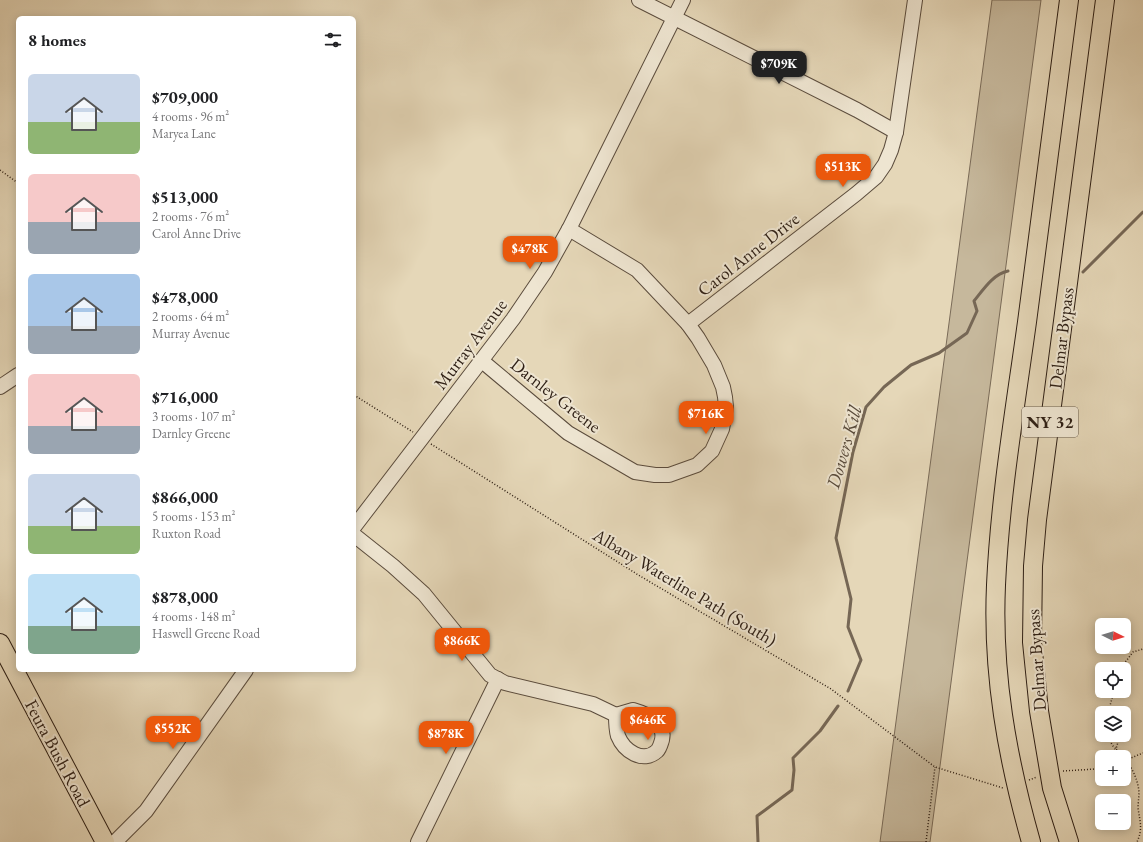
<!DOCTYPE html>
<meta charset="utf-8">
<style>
body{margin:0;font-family:"EB Garamond",serif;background:#f6f6f6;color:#202124;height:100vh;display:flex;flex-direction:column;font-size:15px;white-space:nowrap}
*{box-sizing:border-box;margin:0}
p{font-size:13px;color:#757577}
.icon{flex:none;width:22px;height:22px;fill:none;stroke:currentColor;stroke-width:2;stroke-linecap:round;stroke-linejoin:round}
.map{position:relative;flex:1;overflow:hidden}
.drawer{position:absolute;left:16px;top:16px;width:340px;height:656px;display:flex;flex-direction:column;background:#fff;border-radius:6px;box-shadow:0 2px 10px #0003}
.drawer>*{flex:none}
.needle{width:26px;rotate:95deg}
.tools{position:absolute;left:1095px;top:618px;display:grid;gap:8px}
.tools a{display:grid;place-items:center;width:36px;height:36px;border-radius:6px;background:#fff;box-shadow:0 2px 10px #0003;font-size:20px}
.price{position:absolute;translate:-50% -34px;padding:0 9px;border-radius:8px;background:#ea580c;color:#fff;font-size:13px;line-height:26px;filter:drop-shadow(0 1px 2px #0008)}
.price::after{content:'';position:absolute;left:50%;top:24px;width:12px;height:9px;margin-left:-6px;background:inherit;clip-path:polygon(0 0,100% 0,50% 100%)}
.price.current{background:#222;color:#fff}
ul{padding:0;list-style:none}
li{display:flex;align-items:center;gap:12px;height:100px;padding:0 12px}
li span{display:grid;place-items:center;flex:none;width:112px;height:80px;border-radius:6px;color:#555}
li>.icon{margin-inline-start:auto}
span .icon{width:48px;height:48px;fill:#fffc;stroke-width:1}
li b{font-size:17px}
h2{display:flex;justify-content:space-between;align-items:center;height:48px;padding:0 12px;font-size:17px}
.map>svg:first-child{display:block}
.green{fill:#c6b89c;stroke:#7a6b58}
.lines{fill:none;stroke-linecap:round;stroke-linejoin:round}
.stream{stroke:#766755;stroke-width:3}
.minor-casing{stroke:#5b4c3d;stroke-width:16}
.major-casing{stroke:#2d1e14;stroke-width:20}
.path{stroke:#2d1e14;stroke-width:1.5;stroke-dasharray:1 2;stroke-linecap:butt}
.minor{stroke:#eee5d1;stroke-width:14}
.major{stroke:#e5d7b8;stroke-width:18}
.labels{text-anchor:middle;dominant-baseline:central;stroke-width:4;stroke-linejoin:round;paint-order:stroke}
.shield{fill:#eee5d1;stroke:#675a4d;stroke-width:1}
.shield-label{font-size:17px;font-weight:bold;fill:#2d1e14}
.street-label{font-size:18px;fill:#2d1e14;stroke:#eee5d1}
.water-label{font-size:19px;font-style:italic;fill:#57493a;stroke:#eee5d1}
</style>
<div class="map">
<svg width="1143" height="842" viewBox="0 0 1143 842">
<rect width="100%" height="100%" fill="#e5d7b8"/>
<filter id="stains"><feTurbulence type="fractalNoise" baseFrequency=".005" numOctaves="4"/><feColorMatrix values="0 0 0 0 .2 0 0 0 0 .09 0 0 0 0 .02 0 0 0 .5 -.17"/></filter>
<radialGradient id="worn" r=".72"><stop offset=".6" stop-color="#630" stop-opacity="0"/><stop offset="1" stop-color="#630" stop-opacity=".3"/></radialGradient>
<!-- green -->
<path class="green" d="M 992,0 L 1041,0 L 930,842 L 880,842 Z"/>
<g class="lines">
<!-- stream -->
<g class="stream">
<path d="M 1083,272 L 1143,212"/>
<path d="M 848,691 L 861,660 L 848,627 L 851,599 L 836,538 L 853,452 L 866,407 L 884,387 L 911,365 L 939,353 L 967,333 L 977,311 L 974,301 C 983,290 993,274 1008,271"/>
<path d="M 758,842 L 757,816 L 792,790 L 794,770 L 793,758 L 820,731 L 838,706"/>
</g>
<!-- minor casing -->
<g class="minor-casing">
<g id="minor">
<path d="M 639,0 L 857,110 L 896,132"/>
<path d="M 688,324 L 856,194 L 876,177 L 885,164 L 891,150 L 896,132 L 915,0"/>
<path d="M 482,361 L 568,433 L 635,472 L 655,475 L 669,475 L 697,465 L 712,451 L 722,429 L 726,407 L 725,397 L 723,387 L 714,365 L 698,338 L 688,324 L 637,270 L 569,229"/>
<path d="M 0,387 L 18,375"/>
<path d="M 354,527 L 513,319 L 545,272 L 569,229 L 683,0"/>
<path d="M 354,535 L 393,566 L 424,594 L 490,675 L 505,683 L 593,704 L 616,715"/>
<path d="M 633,710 C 647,714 666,722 662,740 C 661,743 660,748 657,751 C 643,764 624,751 618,736 C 616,729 616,722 616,715 Z"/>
<path d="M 115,842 L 146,811 L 246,670"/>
<path d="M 418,842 L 498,679"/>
</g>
</g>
<!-- major casing -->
<g class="major-casing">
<g id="major">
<path d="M 0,643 L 105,842"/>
<path d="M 1031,842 C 1007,757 992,674 996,585 C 1000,497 1015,409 1027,322 C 1041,215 1055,107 1069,0"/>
<path d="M 1069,842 L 1052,788 L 1039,711 L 1032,642 L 1033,566 L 1037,520 L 1105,0"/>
</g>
</g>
<!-- path -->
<g class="path">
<path d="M 0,170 L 18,183"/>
<path d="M 354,395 L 413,432"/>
<path d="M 431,444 L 640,576 L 831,689 L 935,767 L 1003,788"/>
<path d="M 1120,669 L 1133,652 L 1143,649"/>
<path d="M 1109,710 L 1112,713"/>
<path d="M 1108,713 L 1114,691"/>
<path d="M 1120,735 L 1116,749 L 1123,757"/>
<path d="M 1108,757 L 1116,749 L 1112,745 L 1108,735"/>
<path d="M 1124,758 C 1132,767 1138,780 1139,792 C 1139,798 1138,803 1138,808 C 1140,822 1143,829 1137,842"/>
<path d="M 1126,760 L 1143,753"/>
<path d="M 1063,771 L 1095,769 L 1102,762"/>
<path d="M 1029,780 L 1037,777"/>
<path d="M 926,842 L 935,767"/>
</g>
<!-- minor -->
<use href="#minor" class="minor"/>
<!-- major -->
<use href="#major" class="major"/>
</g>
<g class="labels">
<!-- shield labels -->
<rect class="shield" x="1022" y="407" width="56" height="30" rx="3"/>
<g class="shield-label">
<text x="1050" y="422">NY 32</text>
</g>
<!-- street labels -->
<g class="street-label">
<text transform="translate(748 254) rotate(-38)">Carol Anne Drive</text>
<text transform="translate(1061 338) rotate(-83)">Delmar Bypass</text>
<text transform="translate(470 344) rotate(-53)">Murray Avenue</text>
<text transform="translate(556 395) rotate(38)">Darnley Greene</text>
<text transform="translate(685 587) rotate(31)">Albany Waterline Path (South)</text>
<text transform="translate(1036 660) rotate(-94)">Delmar Bypass</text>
<text transform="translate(58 753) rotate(62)">Feura Bush Road</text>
</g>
<!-- water labels -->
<g class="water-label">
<text transform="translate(844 447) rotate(-74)">Dowers Kill</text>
</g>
</g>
<rect width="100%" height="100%" filter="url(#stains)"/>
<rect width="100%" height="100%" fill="url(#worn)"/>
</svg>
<div class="tools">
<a><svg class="needle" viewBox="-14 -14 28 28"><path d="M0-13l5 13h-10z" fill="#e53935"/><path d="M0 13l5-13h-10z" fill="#757577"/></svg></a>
<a><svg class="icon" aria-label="locate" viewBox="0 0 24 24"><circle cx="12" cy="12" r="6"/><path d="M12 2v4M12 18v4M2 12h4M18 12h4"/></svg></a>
<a><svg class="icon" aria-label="layers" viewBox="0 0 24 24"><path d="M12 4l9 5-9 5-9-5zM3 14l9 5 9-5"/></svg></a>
<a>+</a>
<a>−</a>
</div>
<b class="price current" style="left:779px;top:85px">$709K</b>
<b class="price" style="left:843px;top:188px">$513K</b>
<b class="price" style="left:530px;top:270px">$478K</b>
<b class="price" style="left:706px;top:435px">$716K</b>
<b class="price" style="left:462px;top:662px">$866K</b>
<b class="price" style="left:648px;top:741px">$646K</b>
<b class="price" style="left:173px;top:750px">$552K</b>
<b class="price" style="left:446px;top:755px">$878K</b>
<section class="drawer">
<h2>8 homes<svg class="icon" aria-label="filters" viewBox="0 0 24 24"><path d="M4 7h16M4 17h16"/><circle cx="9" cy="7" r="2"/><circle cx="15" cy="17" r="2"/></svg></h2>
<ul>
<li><span style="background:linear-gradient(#c9d6e8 60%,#8fb573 0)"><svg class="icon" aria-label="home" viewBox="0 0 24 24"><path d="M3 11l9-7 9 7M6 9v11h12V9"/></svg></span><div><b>$709,000</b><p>4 rooms · 96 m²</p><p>Maryea Lane</p></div></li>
<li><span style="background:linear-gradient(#f6c9c9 60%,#9aa5b1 0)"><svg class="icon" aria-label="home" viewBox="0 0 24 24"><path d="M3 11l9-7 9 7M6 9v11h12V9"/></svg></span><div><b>$513,000</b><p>2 rooms · 76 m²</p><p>Carol Anne Drive</p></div></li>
<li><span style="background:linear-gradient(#a9c7e8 65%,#9aa5b1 0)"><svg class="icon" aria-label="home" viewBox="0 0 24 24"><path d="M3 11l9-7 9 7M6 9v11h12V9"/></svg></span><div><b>$478,000</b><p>2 rooms · 64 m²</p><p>Murray Avenue</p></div></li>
<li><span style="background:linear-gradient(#f6c9c9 65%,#9aa5b1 0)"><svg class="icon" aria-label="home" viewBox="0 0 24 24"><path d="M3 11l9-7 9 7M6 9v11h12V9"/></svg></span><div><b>$716,000</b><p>3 rooms · 107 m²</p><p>Darnley Greene</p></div></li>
<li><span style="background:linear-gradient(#c9d6e8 65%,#8fb573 0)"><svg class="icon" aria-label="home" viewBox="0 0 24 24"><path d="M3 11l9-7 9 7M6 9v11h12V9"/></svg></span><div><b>$866,000</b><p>5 rooms · 153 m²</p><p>Ruxton Road</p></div></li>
<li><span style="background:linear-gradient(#bfe0f5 65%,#7fa58c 0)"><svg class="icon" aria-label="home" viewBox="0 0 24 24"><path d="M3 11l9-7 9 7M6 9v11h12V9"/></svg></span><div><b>$878,000</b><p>4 rooms · 148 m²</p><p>Haswell Greene Road</p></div></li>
</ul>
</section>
</div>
